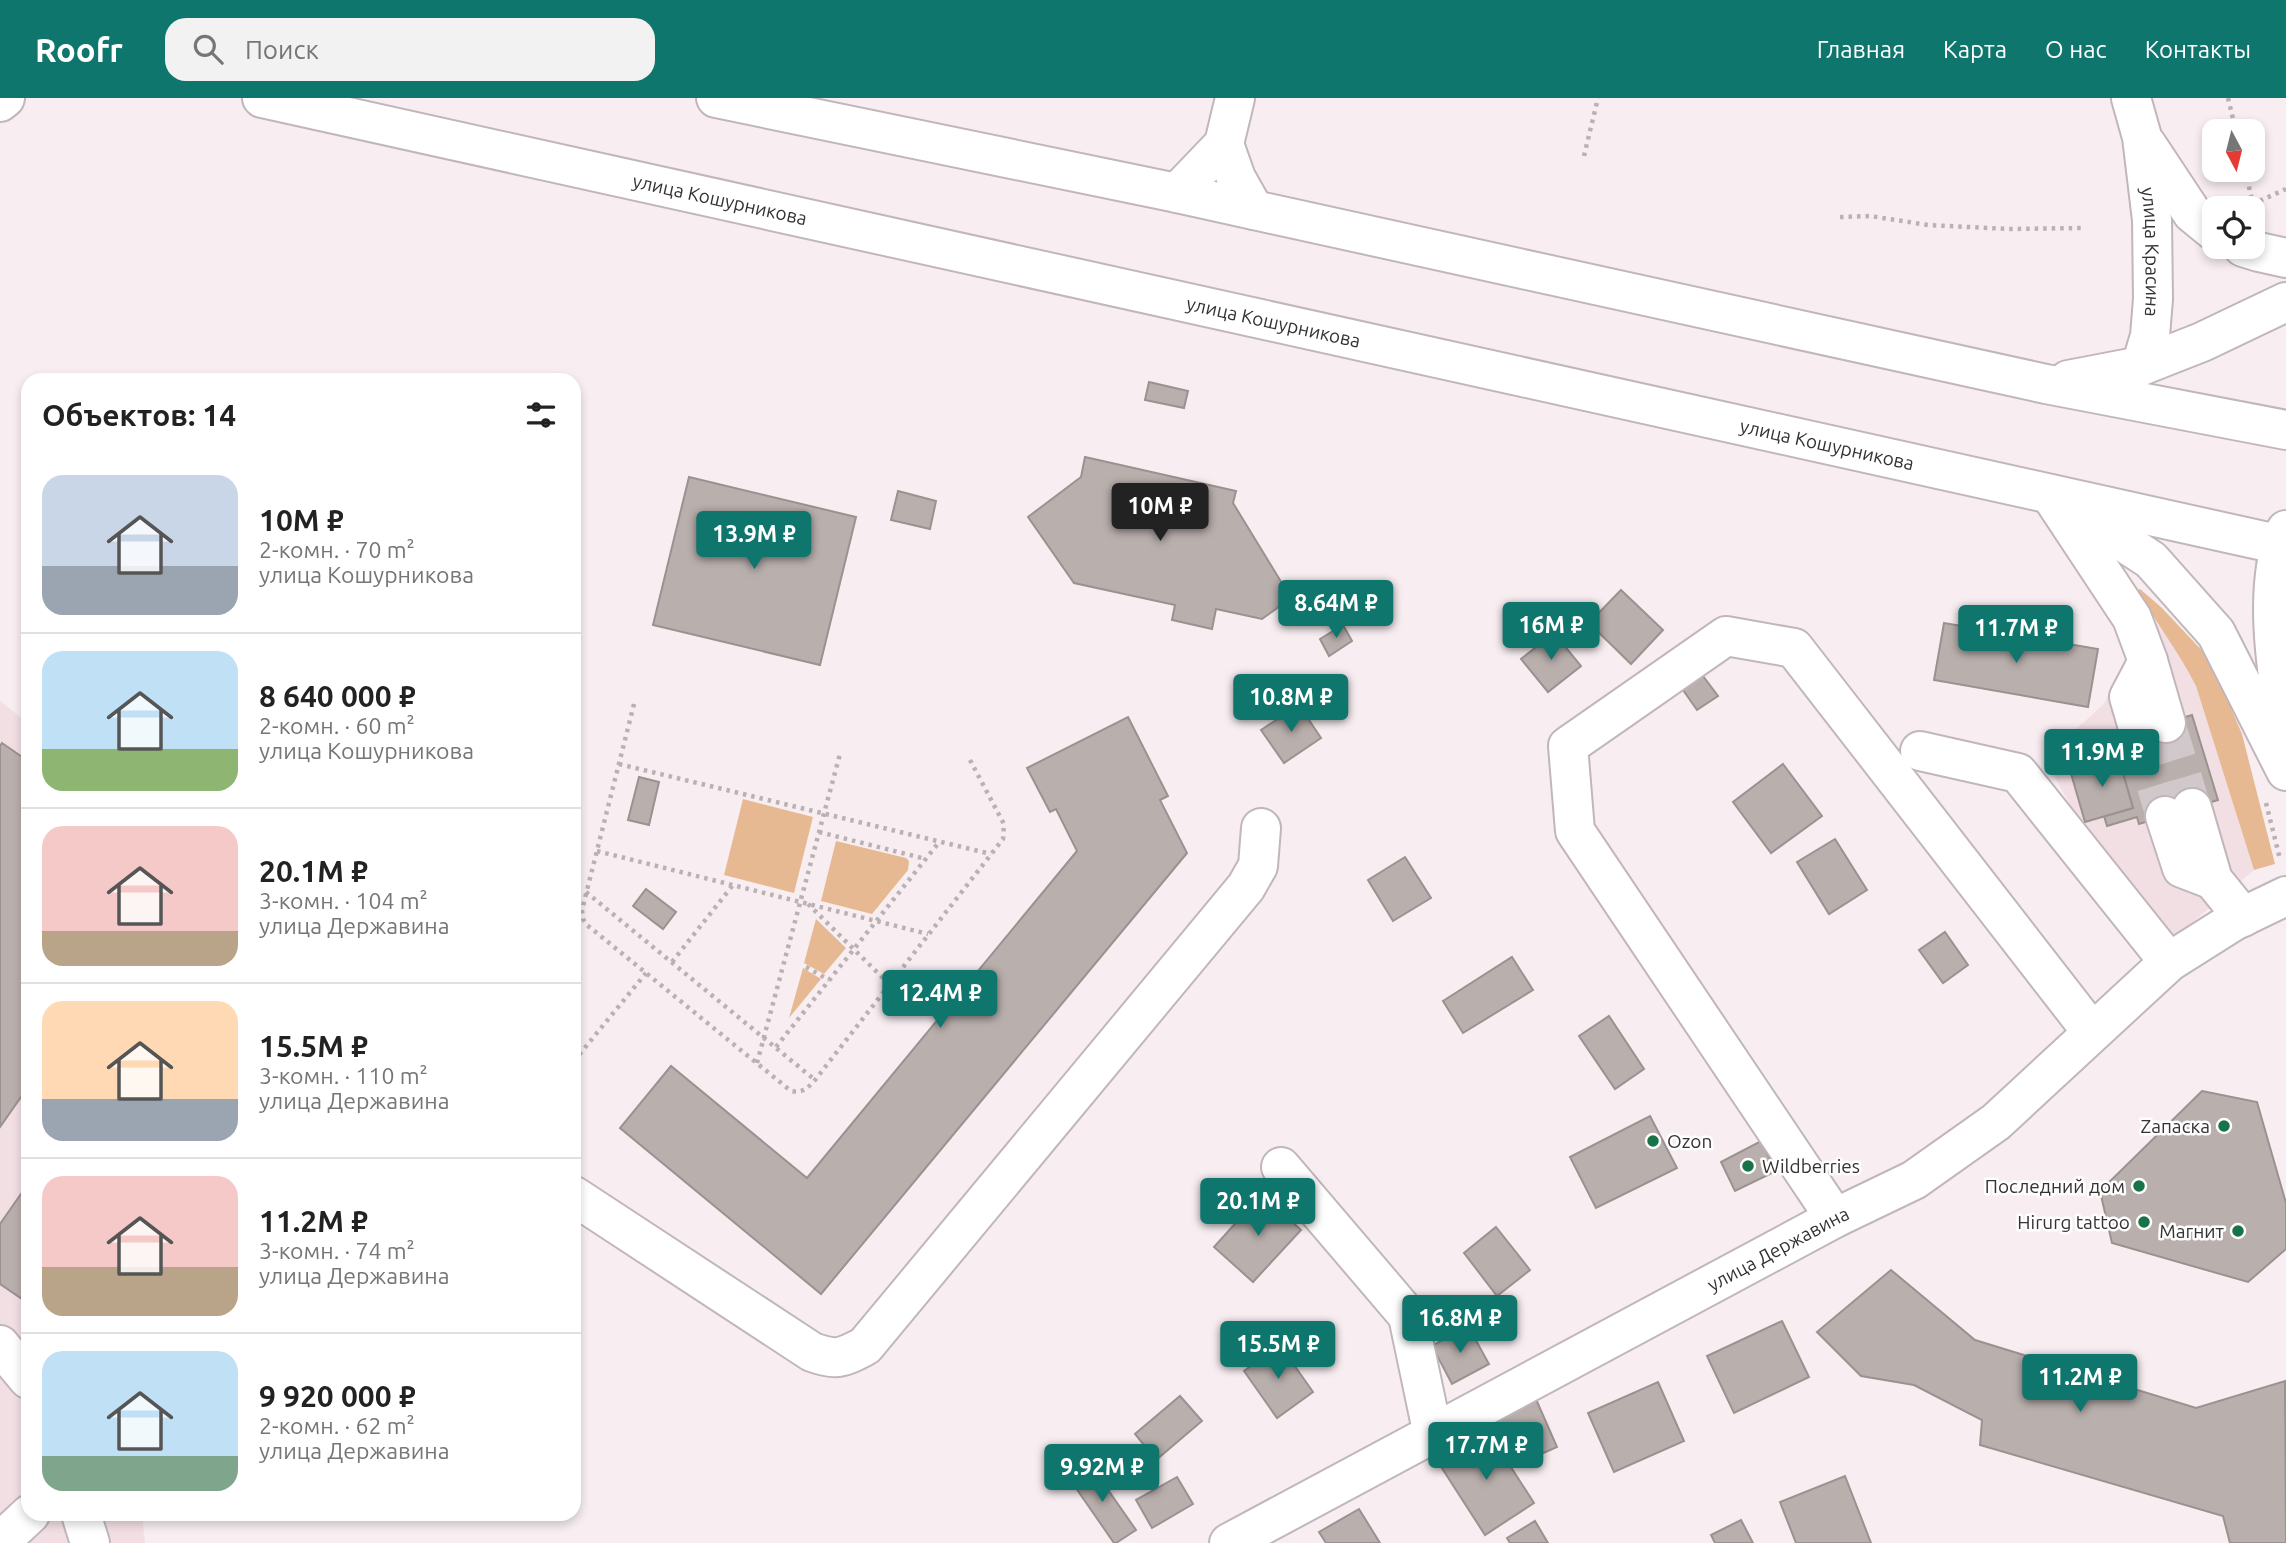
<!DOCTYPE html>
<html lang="ru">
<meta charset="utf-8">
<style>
body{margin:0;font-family:Ubuntu,sans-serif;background:#f2f2f2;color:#222;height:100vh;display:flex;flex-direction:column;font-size:26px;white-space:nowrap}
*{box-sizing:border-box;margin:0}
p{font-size:23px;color:#767676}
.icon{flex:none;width:38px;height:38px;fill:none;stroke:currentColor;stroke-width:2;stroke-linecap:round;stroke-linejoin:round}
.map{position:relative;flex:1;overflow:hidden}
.details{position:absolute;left:21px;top:275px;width:560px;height:1148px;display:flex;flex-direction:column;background:#fff;border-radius:21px;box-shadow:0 4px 10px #0003}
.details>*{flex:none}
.needle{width:46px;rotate:173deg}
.buttons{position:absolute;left:2202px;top:21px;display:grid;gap:14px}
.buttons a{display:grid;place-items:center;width:63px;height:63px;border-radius:14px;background:#fff;box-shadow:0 4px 10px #0003;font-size:35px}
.price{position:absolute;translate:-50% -60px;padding:0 16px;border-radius:7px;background:#0f766e;color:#fff;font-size:23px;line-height:46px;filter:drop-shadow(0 2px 4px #0008)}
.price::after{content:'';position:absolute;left:50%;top:42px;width:21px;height:16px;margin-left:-10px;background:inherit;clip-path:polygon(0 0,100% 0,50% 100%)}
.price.active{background:#222;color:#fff}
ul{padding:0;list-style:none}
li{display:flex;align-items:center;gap:21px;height:175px;padding:0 21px}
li+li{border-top:2px solid #e0e0e0}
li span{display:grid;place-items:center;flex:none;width:196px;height:140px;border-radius:21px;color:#555}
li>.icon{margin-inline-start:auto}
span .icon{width:84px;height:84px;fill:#fffc;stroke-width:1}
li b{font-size:30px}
h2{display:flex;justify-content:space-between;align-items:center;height:84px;padding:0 21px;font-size:30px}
header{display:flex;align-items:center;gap:42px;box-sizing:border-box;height:98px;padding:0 35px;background:#0f766e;color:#fff}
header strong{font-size:33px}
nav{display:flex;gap:38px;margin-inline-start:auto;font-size:24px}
.search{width:490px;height:63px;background:#f2f2f2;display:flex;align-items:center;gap:18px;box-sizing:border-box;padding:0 24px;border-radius:21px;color:#767676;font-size:26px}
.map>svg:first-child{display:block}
.built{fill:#f2dfe4}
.green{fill:#e6b992}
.building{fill:#b9afad;stroke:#9b9190;stroke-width:2}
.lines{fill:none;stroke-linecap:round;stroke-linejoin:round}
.minor-tunnel{stroke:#d1c8cb;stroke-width:38;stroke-dasharray:38 19;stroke-linecap:butt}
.minor-casing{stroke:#c1b7ba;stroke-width:42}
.major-casing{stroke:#c1b7ba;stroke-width:42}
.path{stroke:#b9b1b3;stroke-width:4.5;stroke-dasharray:3.5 5;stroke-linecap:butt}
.minor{stroke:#fff;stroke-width:38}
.major{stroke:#fff;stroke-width:38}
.poi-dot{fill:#197348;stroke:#fefefe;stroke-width:2.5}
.labels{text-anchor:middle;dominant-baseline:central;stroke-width:5;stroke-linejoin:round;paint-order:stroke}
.street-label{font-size:19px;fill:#363233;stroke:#fefefe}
.poi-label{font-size:19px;fill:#363233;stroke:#fefefe;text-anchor:end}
</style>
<header>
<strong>Roofr</strong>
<div class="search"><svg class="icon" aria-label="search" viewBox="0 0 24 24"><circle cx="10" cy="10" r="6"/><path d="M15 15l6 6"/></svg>Поиск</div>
<nav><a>Главная</a><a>Карта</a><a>О нас</a><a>Контакты</a></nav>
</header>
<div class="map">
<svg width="2286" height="1445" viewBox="0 0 2286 1445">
<rect width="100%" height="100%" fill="#f8eef1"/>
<!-- built -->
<g class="built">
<path d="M 2144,504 L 2182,560 L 2196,588 L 2254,772 L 2154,857 L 2044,660 L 2104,606 L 2128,557 Z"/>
<path d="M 0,603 L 28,625 L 28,1356 L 21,1365 L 28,1368 L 28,1416 L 142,1416 L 145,1445 L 0,1445 Z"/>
</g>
<!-- green -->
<g class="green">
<path d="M 2140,491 L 2161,509 L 2210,561 L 2242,636 L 2275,766 L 2254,772 L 2196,588 C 2179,554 2156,525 2138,492 Z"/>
<path d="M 743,701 L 813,719 L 794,795 L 724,777 Z"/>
<path d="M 836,743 L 906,760 L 909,763 L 908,772 L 872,816 L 821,803 Z"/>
<path d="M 816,821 L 846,850 L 824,876 L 804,865 Z"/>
<path d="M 803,870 L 821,881 L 789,920 Z"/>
</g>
<!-- building -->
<g class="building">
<path d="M 1149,284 L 1188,293 L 1184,310 L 1145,302 Z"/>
<path d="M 1085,359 L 1236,393 L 1233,405 L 1291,500 L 1262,521 L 1216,511 L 1212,531 L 1172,522 L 1175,507 L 1074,485 L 1028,419 L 1081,379 Z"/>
<path d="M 689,379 L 856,419 L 820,567 L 653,527 Z"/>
<path d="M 898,393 L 936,403 L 930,431 L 891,422 Z"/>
<path d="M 1621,492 L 1663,532 L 1631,566 L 1589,525 Z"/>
<path d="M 1944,525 L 2098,551 L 2088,609 L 1934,582 Z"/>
<path d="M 1343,527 L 1352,543 L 1329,558 L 1320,541 Z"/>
<path d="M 1554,535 L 1581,568 L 1548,594 L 1521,561 Z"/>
<path d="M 1703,578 L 1718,598 L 1697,612 L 1683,592 Z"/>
<path d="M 1279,580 L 1289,595 L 1259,615 L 1249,600 Z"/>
<path d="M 1299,607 L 1321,640 L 1284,665 L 1261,632 Z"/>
<path d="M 2192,617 L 2218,702 L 2139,726 L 2137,719 L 2107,728 L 2104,718 L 2133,710 L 2118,658 L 2088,667 L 2086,658 L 2116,649 L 2113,641 Z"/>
<path d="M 1128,619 L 1168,698 L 1160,702 L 1187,755 L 821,1196 L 620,1030 L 671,968 L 807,1080 L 1077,753 L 1056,711 L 1050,714 L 1027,670 Z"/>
<path d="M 2,645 L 28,663 L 28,989 L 0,1029 L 0,648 Z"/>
<path d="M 2118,658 L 2133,710 L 2085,724 L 2070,672 Z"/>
<path d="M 1783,666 L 1822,718 L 1771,755 L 1733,704 Z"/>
<path d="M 639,679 L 659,684 L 649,727 L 628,722 Z"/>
<path d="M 1835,741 L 1867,792 L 1829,816 L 1797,764 Z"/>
<path d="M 1405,759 L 1431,800 L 1393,823 L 1368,782 Z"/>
<path d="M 646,791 L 676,814 L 663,831 L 633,808 Z"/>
<path d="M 1945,834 L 1968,867 L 1943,885 L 1919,852 Z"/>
<path d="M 1512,859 L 1533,892 L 1463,935 L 1443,903 Z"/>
<path d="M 1609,918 L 1644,971 L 1615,991 L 1579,938 Z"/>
<path d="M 2202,993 L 2257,1004 L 2286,1105 L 2286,1151 L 2248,1184 L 2112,1145 L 2100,1093 Z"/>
<path d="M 1650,1018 L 1677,1070 L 1596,1110 L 1570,1059 Z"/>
<path d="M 1761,1043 L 1776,1073 L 1735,1093 L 1721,1064 Z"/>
<path d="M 28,1086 L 28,1205 L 0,1186 L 0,1126 Z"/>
<path d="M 1262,1096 L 1301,1132 L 1253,1184 L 1214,1149 Z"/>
<path d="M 1496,1129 L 1530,1172 L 1497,1198 L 1464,1155 Z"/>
<path d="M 1891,1172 L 1975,1242 L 2196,1310 L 2285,1283 L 2286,1445 L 2230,1445 L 2223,1418 L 1980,1347 L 1982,1322 L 1914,1287 L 1861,1278 L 1817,1234 Z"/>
<path d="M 1782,1223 L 1809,1279 L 1734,1315 L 1707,1258 Z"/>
<path d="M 1468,1228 L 1489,1266 L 1452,1286 L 1432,1248 Z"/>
<path d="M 1280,1247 L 1313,1294 L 1277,1320 L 1244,1273 Z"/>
<path d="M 1658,1284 L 1684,1343 L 1614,1374 L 1588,1315 Z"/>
<path d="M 1180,1298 L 1202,1323 L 1156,1362 L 1135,1336 Z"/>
<path d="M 1535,1299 L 1557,1349 L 1514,1368 L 1491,1318 Z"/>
<path d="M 1487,1332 L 1534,1405 L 1485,1437 L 1438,1364 Z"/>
<path d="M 1090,1366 L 1136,1432 L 1116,1445 L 1114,1445 L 1069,1380 Z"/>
<path d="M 1845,1378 L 1871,1445 L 1796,1445 L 1780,1404 Z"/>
<path d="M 1177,1379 L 1193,1406 L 1152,1430 L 1136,1402 Z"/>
<path d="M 1359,1411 L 1380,1445 L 1326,1445 L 1319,1434 Z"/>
<path d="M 1741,1422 L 1753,1445 L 1715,1445 L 1711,1437 Z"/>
<path d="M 1535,1423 L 1548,1445 L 1510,1445 L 1507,1440 Z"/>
</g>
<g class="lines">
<!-- minor-tunnel -->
<g class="minor-tunnel">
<path d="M 2166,625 L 2192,710"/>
<path d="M 2139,633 L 2165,718"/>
</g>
<!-- minor casing -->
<g class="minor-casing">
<g id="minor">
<path id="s1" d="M 2131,0 L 2142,39 L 2152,122 L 2153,201 L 2150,238 L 2141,268"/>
<path d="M 0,4 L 5,0"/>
<path d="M 1224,46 L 1236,80 L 1254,112"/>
<path d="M 2147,47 L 2192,115 L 2214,133"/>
<path d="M 1177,95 L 1224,46 L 1235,0"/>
<path d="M 2243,149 L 2259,154 L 2286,160"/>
<path d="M 2050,396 L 2132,520 L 2148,563 L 2166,625"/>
<path d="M 2139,633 L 2129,599 L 2148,563"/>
<path d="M 1920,653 L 2018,675 L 2169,864"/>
<path d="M 2192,710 L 2213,782 L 2243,819"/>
<path d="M 2165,718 L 2182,770 L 2208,780"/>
<path d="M 1281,1069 L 1408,1218 L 1433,1337"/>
<path d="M 574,1098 L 812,1254 C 837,1263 842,1260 865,1248 L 1246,789 L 1258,768 L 1261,730"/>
<path d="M 1835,1120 L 1575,733 L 1568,648 L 1726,538 L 1794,550 L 2092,934"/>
<path d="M 0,1247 L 28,1281"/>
<path d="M 81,1416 L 90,1445"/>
<path d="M 0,1444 L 30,1416"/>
<path id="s2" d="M 1229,1445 L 1835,1120 L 1914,1082 L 1996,1024 L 2169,864 L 2234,823 L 2286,798"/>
</g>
</g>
<!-- major casing -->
<g class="major-casing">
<g id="major">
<path id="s3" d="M 262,0 L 2286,448"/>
<path d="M 716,0 L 1172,94 L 2046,286 L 2286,332"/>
<path d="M 2068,282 L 2141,268 L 2202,244 L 2286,204"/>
<path d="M 2070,409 L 2151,462 L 2216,535 L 2286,673"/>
<path d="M 2286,432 C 2262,488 2277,576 2286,635"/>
</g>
</g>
<!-- path -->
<g class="path">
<path d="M 2228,0 L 2236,33"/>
<path d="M 1584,58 L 1598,0"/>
<path d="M 2245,72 L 2253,106 L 2286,91"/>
<path d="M 1840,119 L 1870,118 L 1928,127 L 2009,131 L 2082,130"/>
<path d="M 634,606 L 582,812 L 583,821 L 587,827 L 791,993 C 803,995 807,991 815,982 L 1003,741 L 1004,726 L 970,662"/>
<path d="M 619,666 L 991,756"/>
<path d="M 2266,705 L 2280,761"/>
<path d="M 819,734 L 926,761"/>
<path d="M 597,753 L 928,836"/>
<path d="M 586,794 L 815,982"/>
<path d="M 808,806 L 889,886"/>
<path d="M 672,864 L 733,787"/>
<path d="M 806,869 L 829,882"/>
<path d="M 776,949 L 940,743"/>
<path d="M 574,963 L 646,875"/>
<path d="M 757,965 L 840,656"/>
</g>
<!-- minor -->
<use href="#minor" class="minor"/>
<!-- major -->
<use href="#major" class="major"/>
</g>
<!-- markers -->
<g class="poi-dot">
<circle cx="2224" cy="1028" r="7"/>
<circle cx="1653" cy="1043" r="7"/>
<circle cx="1748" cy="1068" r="7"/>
<circle cx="2139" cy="1088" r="7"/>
<circle cx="2144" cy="1124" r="7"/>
<circle cx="2238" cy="1133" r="7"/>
</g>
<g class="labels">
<!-- street labels -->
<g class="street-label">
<text stroke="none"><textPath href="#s3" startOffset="469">улица Кошурникова</textPath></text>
<text stroke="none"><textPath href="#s1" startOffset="156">улица Красина</textPath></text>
<text stroke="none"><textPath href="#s3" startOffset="1036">улица Кошурникова</textPath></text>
<text stroke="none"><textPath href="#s3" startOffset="1603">улица Кошурникова</textPath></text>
<text stroke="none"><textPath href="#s2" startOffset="623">улица Державина</textPath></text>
</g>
<!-- poi labels -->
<g class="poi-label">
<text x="2210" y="1028">Zапаска</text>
<text x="1667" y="1043" text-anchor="start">Ozon</text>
<text x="1762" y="1068" text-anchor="start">Wildberries</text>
<text x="2125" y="1088">Последний дом</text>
<text x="2130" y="1124">Hirurg tattoo</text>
<text x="2224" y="1133">Магнит</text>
</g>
</g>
</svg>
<div class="buttons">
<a><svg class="needle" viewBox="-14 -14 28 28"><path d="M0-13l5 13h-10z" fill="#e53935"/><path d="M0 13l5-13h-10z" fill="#767676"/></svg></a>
<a><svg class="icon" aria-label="locate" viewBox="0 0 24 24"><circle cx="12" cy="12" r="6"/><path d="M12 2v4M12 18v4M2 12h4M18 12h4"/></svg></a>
</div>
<b class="price active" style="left:1160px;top:445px">10M ₽</b>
<b class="price" style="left:754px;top:473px">13.9M ₽</b>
<b class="price" style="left:1336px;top:542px">8.64M ₽</b>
<b class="price" style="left:1551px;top:564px">16M ₽</b>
<b class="price" style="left:2016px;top:567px">11.7M ₽</b>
<b class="price" style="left:1291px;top:636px">10.8M ₽</b>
<b class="price" style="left:2102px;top:691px">11.9M ₽</b>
<b class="price" style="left:940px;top:932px">12.4M ₽</b>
<b class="price" style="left:1258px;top:1140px">20.1M ₽</b>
<b class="price" style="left:1460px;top:1257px">16.8M ₽</b>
<b class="price" style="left:1278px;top:1283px">15.5M ₽</b>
<b class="price" style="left:2080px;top:1316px">11.2M ₽</b>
<b class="price" style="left:1486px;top:1384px">17.7M ₽</b>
<b class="price" style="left:1102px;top:1406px">9.92M ₽</b>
<section class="details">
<h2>Объектов: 14<svg class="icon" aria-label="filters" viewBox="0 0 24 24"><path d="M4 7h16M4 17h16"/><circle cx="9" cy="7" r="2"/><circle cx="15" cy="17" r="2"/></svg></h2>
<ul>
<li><span style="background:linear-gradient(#c9d6e8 65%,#9aa5b1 0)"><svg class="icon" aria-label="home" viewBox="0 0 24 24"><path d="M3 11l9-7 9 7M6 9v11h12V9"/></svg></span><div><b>10M ₽</b><p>2-комн. · 70 m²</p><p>улица Кошурникова</p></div></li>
<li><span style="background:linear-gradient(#bfe0f5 70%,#8fb573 0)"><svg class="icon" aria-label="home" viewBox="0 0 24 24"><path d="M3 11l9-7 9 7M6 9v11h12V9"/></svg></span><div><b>8 640 000 ₽</b><p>2-комн. · 60 m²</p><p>улица Кошурникова</p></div></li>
<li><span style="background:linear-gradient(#f6c9c9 75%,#b9a48a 0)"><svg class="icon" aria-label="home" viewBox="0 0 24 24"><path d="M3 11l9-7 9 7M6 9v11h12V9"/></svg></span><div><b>20.1M ₽</b><p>3-комн. · 104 m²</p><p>улица Державина</p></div></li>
<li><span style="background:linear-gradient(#ffd9b3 70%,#9aa5b1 0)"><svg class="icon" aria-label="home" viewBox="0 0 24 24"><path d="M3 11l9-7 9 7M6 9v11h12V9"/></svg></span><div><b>15.5M ₽</b><p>3-комн. · 110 m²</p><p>улица Державина</p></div></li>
<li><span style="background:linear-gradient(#f6c9c9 65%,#b9a48a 0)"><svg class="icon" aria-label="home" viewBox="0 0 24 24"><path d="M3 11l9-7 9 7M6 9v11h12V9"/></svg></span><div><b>11.2M ₽</b><p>3-комн. · 74 m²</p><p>улица Державина</p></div></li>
<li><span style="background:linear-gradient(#bfe0f5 75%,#7fa58c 0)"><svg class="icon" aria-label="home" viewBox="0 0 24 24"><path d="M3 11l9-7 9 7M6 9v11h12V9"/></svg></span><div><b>9 920 000 ₽</b><p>2-комн. · 62 m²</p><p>улица Державина</p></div></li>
</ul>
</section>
</div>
